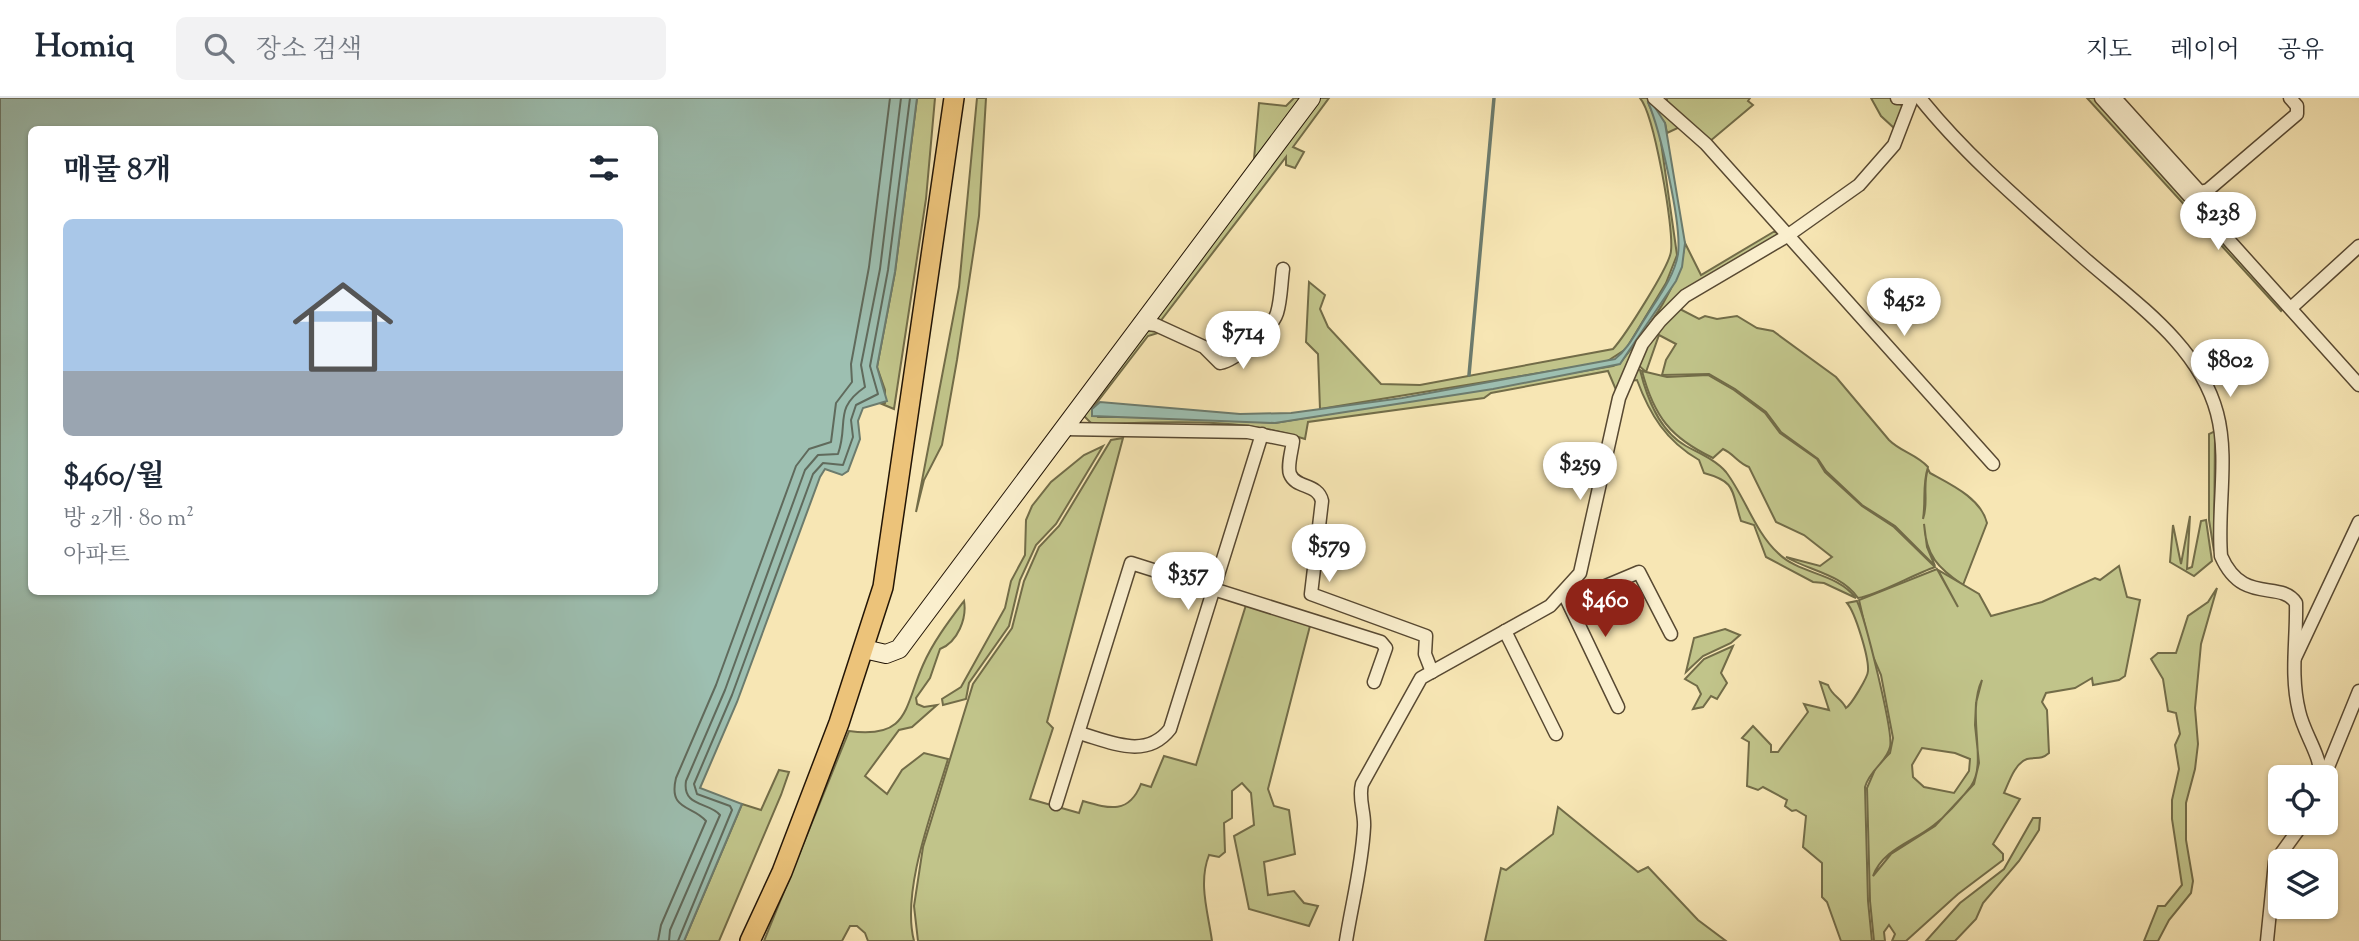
<!DOCTYPE html>
<html lang="ko">
<meta charset="utf-8">
<style>
body{margin:0;font-family:"Sorts Mill Goudy","Noto Serif KR",serif;background:#f2f2f3;color:#1f2937;height:100vh;display:flex;flex-direction:column;font-size:26px;white-space:nowrap}
*{box-sizing:border-box;margin:0}
p{font-size:23px;color:#747a83}
.icon{flex:none;width:38px;height:38px;fill:none;stroke:currentColor;stroke-width:2;stroke-linecap:round;stroke-linejoin:round}
.map{position:relative;flex:1;overflow:hidden}
.panel{position:absolute;left:28px;top:28px;width:630px;height:469px;display:flex;flex-direction:column;background:#fff;border-radius:10px;box-shadow:0 2px 5px #0004}
.panel>*{flex:none}
.controls{position:absolute;left:2268px;top:667px;display:grid;gap:14px}
.controls a{display:grid;place-items:center;width:70px;height:70px;border-radius:10px;background:#fff;box-shadow:0 2px 5px #0004;font-size:35px}
.price{position:absolute;translate:-50% -60px;padding:0 16px;border-radius:24px;background:#fff;color:#222;font-size:23px;line-height:46px;filter:drop-shadow(0 2px 4px #0008)}
.price::after{content:'';position:absolute;left:50%;top:42px;width:21px;height:16px;margin-left:-10px;background:inherit;clip-path:polygon(0 0,100% 0,50% 100%)}
.price.on{background:#8f2418;color:#fff}
ul{padding:0;list-style:none}
li{display:grid;align-content:center;gap:14px;height:371px;padding:0 35px}
li span{display:grid;place-items:center;height:217px;border-radius:10px;color:#555}
li>.icon{margin-inline-start:auto}
span .icon{width:126px;height:126px;fill:#fffc;stroke-width:1}
li b{font-size:30px}
h2{display:flex;justify-content:space-between;align-items:center;height:84px;padding:0 35px;font-size:30px}
header{display:flex;align-items:center;gap:42px;box-sizing:border-box;height:98px;padding:0 35px;background:#fff;border-bottom:2px solid #e0e1e3}
header strong{font-size:33px}
nav{display:flex;gap:38px;margin-inline-start:auto;font-size:24px}
.search{width:490px;height:63px;background:#f2f2f3;display:flex;align-items:center;gap:18px;box-sizing:border-box;padding:0 24px;border-radius:10px;color:#747a83;font-size:26px}
.map>svg:first-child{display:block}
.green{fill:#c1c48a;stroke:#726c48;stroke-width:2;fill-rule:evenodd}
.water{fill:#9dbfb1;stroke:#6c7b6d;stroke-width:2;fill-rule:evenodd}
.lines{fill:none;stroke-linecap:round;stroke-linejoin:round}
.shore{stroke:#606a5c;stroke-width:2}
.stream{stroke:#6c7b6d;stroke-width:3.5}
.minor-casing{stroke:#584932;stroke-width:15}
.secondary-casing{stroke:#231506;stroke-width:20}
.trunk-casing{stroke:#231506;stroke-width:22}
.minor{stroke:#faefce;stroke-width:12}
.secondary{stroke:#faefce;stroke-width:18}
.trunk{stroke:#ecc37a;stroke-width:19}
</style>
<header>
<strong>Homiq</strong>
<div class="search"><svg class="icon" aria-label="search" viewBox="0 0 24 24"><circle cx="10" cy="10" r="6"/><path d="M15 15l6 6"/></svg>장소 검색</div>
<nav><a>지도</a><a>레이어</a><a>공유</a></nav>
</header>
<div class="map">
<svg width="2359" height="843" viewBox="0 0 2359 843">
<rect width="100%" height="100%" fill="#f7e6b4"/>
<filter id="stains"><feTurbulence type="fractalNoise" baseFrequency=".00286" numOctaves="4"/><feColorMatrix values="0 0 0 0 .2 0 0 0 0 .09 0 0 0 0 .02 0 0 0 .5 -.17"/></filter>
<radialGradient id="worn" r=".72"><stop offset=".6" stop-color="#630" stop-opacity="0"/><stop offset="1" stop-color="#630" stop-opacity=".3"/></radialGradient>
<!-- green -->
<g class="green">
<path d="M 917,0 L 935,0 L 926,101 L 894,311 L 882,306 L 885,305 L 885,292 L 877,269 L 895,174 Z"/>
<path d="M 977,0 L 986,0 L 979,118 L 957,262 L 942,347 L 924,382 L 916,414 L 959,189 Z"/>
<path d="M 1294,0 L 1304,0 L 1254,61 L 1259,5 L 1286,8 Z"/>
<path d="M 1319,0 L 1329,0 L 1293,49 L 1304,54 L 1295,70 L 1286,67 L 1286,59 L 1159,225 L 1154,217 Z"/>
<path d="M 1640,0 L 1650,0 L 1682,28 L 1667,35 L 1665,25 L 1648,4 L 1659,30 L 1677,157 L 1666,185 L 1626,251 L 1606,264 L 1320,311 L 1318,256 L 1306,244 L 1309,184 L 1325,197 L 1320,211 L 1328,229 L 1381,286 L 1420,287 L 1613,251 C 1624,239 1670,168 1671,153 C 1674,130 1654,16 1640,0 Z"/>
<path d="M 1667,0 L 1750,0 L 1748,3 L 1753,7 L 1709,44 L 1667,5 Z"/>
<path d="M 1871,0 L 1890,0 L 1903,8 L 1894,30 L 1881,18 Z"/>
<path d="M 2087,0 L 2096,0 L 2285,208 L 2281,213 Z"/>
<path d="M 1775,133 L 1778,137 L 1676,202 L 1616,292 L 1608,273 L 1491,295 L 1484,300 L 1308,324 L 1305,341 C 1238,318 1162,325 1092,326 L 1082,316 L 1142,232 L 1161,234 L 1148,238 L 1092,311 L 1098,319 L 1175,319 L 1275,325 L 1613,268 L 1620,265 C 1648,229 1679,192 1685,145 L 1701,177 Z"/>
<path d="M 1676,209 L 1699,221 L 1705,218 L 1717,221 L 1737,218 L 1757,230 L 1773,233 L 1836,279 L 1889,342 C 1901,354 1916,356 1928,369 C 1922,387 1926,403 1923,421 C 1929,404 1922,388 1928,371 L 1930,375 C 1950,386 1981,400 1987,425 L 1963,487 C 1938,470 1926,458 1924,426 L 1927,449 L 1935,468 L 1895,428 L 1862,407 L 1826,373 L 1818,361 L 1781,334 L 1766,314 L 1735,291 L 1709,276 L 1662,277 L 1666,262 L 1676,246 L 1659,237 L 1646,274 L 1637,266 L 1642,250 Z"/>
<path d="M 1635,270 L 1640,272 C 1647,300 1659,333 1686,348 C 1699,355 1716,362 1726,374 C 1745,399 1755,434 1778,455 C 1800,477 1836,474 1856,500 L 1824,485 L 1813,484 L 1766,459 L 1754,427 L 1741,423 C 1731,392 1737,384 1704,375 L 1699,362 C 1666,343 1650,317 1637,282 L 1630,283 Z"/>
<path d="M 1642,273 L 1667,279 L 1708,277 L 1734,292 L 1765,315 L 1780,335 L 1817,361 L 1825,374 L 1862,408 L 1894,429 L 1935,469 C 1912,477 1878,497 1858,500 C 1841,476 1810,473 1786,459 L 1820,468 L 1832,459 L 1804,437 L 1776,424 L 1749,369 C 1738,365 1734,356 1723,351 L 1713,360 C 1671,340 1654,319 1642,273 Z"/>
<path d="M 2215,333 L 2214,453 L 2209,422 L 2209,336 Z"/>
<path d="M 1123,340 L 1047,624 L 1053,630 L 1030,701 L 1079,715 L 1083,703 C 1110,711 1129,716 1141,686 L 1151,689 L 1164,658 L 1196,667 L 1246,507 L 1311,524 L 1268,691 L 1274,708 L 1289,712 L 1295,756 L 1264,764 L 1268,797 L 1294,793 L 1304,805 L 1318,808 L 1309,828 L 1249,811 L 1234,738 L 1254,727 L 1251,695 L 1242,685 L 1232,693 L 1232,720 L 1224,725 L 1225,754 L 1219,759 L 1209,757 C 1198,785 1208,814 1212,843 L 918,843 L 914,808 L 923,749 L 973,586 L 1012,530 L 1024,483 L 1039,449 L 1059,428 L 1111,342 Z"/>
<path d="M 1103,348 L 1056,426 L 1036,447 L 1020,482 L 1009,528 L 969,585 L 966,601 L 943,607 L 942,601 L 961,589 L 1005,510 L 1011,483 L 1025,457 L 1026,422 L 1032,408 L 1051,384 L 1084,357 Z"/>
<path d="M 2190,418 L 2187,471 L 2192,469 L 2201,423 L 2206,422 L 2212,463 L 2194,478 L 2170,464 L 2173,427 L 2181,466 Z"/>
<path d="M 2119,468 L 2127,499 L 2140,502 L 2125,578 L 2119,582 L 2093,587 L 2092,580 L 2075,590 L 2046,595 L 2042,604 L 2047,612 L 2049,655 C 2041,662 2037,659 2027,661 C 2015,665 2009,684 2004,695 L 2020,701 L 1993,746 L 2003,756 L 2003,762 L 1958,796 L 1906,843 L 1892,843 L 1895,836 L 1889,827 L 1884,834 L 1885,843 L 1874,843 L 1870,803 L 1867,690 L 1876,669 L 1890,655 L 1893,640 L 1881,577 L 1871,554 L 1859,502 L 1937,471 L 1958,509 L 1938,472 L 1979,496 L 1991,518 L 2042,504 L 2095,480 L 2100,482 ZM 1982,582 L 1976,605 L 1975,627 L 1979,665 L 1974,686 L 1935,728 L 1891,756 L 1873,778 C 1883,751 1913,744 1934,727 C 1947,717 1961,701 1971,688 C 1988,665 1966,616 1982,582 ZM 1922,650 L 1955,655 L 1970,661 L 1969,673 L 1954,695 L 1924,689 L 1913,679 L 1912,667 Z"/>
<path d="M 2217,490 L 2201,546 L 2195,610 L 2198,646 L 2195,671 L 2186,705 L 2186,742 L 2193,783 L 2191,795 L 2169,822 L 2158,843 L 2144,843 L 2158,808 L 2165,808 L 2182,787 L 2172,721 L 2172,702 L 2179,671 L 2175,647 L 2180,636 L 2176,615 L 2168,613 L 2163,581 L 2151,561 L 2158,555 L 2176,555 L 2188,518 L 2208,504 Z"/>
<path d="M 964,503 C 967,520 958,544 940,551 L 930,580 L 916,600 L 917,606 L 924,609 L 937,607 L 912,629 L 899,632 L 865,678 L 887,696 L 902,672 L 924,655 L 948,661 C 933,712 901,792 914,843 L 868,843 L 865,835 L 857,828 L 850,828 L 842,843 L 764,843 L 849,633 C 909,641 904,610 923,567 C 933,544 949,523 964,503 Z"/>
<path d="M 1857,503 C 1865,520 1894,635 1890,649 C 1887,664 1870,671 1865,689 L 1868,803 L 1872,843 L 1841,843 L 1827,804 L 1822,799 L 1822,765 L 1803,749 L 1806,718 L 1796,712 L 1792,713 L 1785,708 L 1787,702 L 1763,689 L 1758,692 L 1747,688 L 1749,644 L 1742,640 L 1753,628 L 1771,647 L 1771,654 L 1778,654 L 1808,614 L 1804,606 L 1829,612 L 1820,584 L 1828,587 C 1832,598 1841,600 1846,610 C 1851,607 1868,579 1868,573 C 1869,559 1855,514 1847,505 Z"/>
<path d="M 1725,531 L 1740,537 L 1731,545 L 1703,558 L 1686,574 L 1694,540 Z"/>
<path d="M 1733,548 L 1721,575 L 1727,585 L 1717,601 L 1711,598 L 1703,609 L 1693,611 L 1701,596 L 1697,588 L 1685,581 L 1704,561 Z"/>
<path d="M 779,672 L 789,674 L 781,697 L 719,843 L 684,843 L 742,706 L 761,712 Z"/>
<path d="M 1558,709 L 1638,774 L 1648,769 L 1698,822 L 1726,843 L 1485,843 L 1501,770 L 1506,772 L 1553,736 Z"/>
<path d="M 2033,720 L 2040,720 L 2039,732 L 2019,763 L 1983,805 L 1976,821 L 1955,843 L 1926,843 L 1960,805 L 2004,771 Z"/>
</g>
<!-- water -->
<g class="water">
<path d="M 0,0 L 917,0 L 895,174 L 877,269 L 887,303 L 863,310 L 858,323 L 860,341 L 848,373 L 842,377 L 825,371 L 820,379 L 737,604 L 700,690 L 742,706 L 684,843 L 0,843 ZM 32,32 L 654,32 L 654,494 L 32,494 Z"/>
<path d="M 1651,3 L 1665,25 L 1685,145 L 1682,169 L 1676,183 L 1620,266 L 1493,291 L 1275,325 L 1092,318 L 1092,311 L 1100,304 L 1240,316 L 1291,315 L 1402,300 L 1615,261 C 1628,251 1635,236 1644,222 C 1656,202 1674,180 1678,156 C 1682,126 1660,32 1648,4 Z"/>
</g>
<g class="lines">
<!-- shore -->
<g class="shore">
<path d="M 658,843 L 661,827 L 706,723 C 693,707 668,713 676,680 L 716,587 L 796,368 L 809,351 L 831,344 L 836,305 L 852,284 L 851,266 L 869,169 L 890,0"/>
<path d="M 669,843 L 670,832 L 720,717 C 709,704 682,709 686,683 L 725,592 L 805,372 L 818,357 L 838,356 C 849,325 833,311 865,289 L 861,267 L 880,171 L 901,0"/>
<path d="M 678,843 L 732,712 L 730,708 L 697,696 L 694,686 L 732,597 L 813,376 L 823,365 L 843,367 L 853,339 L 851,322 L 856,307 L 878,296 L 870,268 L 888,172 L 910,0"/>
</g>
<!-- stream -->
<path class="stream" d="M 1469,277 L 1494,0"/>
<!-- minor casing -->
<g class="minor-casing">
<g id="minor">
<path d="M 1654,0 L 1706,46 L 1993,366"/>
<path d="M 1897,0 L 1907,0"/>
<path d="M 1920,0 C 1966,58 2029,111 2084,160 C 2134,204 2199,247 2217,315 C 2229,360 2217,411 2221,458 C 2243,508 2280,481 2296,505 C 2297,542 2290,576 2299,613 C 2304,636 2320,655 2321,679"/>
<path d="M 2101,0 L 2359,287"/>
<path d="M 2115,0 L 2200,94 L 2208,92 L 2297,16 L 2297,8 L 2290,0"/>
<path d="M 2291,210 L 2359,148"/>
<path d="M 1140,225 L 1156,227 L 1204,249 L 1220,265 C 1236,262 1272,231 1277,215 C 1281,202 1281,186 1283,171"/>
<path d="M 1064,331 L 1248,334 L 1293,343 C 1292,352 1287,368 1290,376 C 1296,391 1318,385 1322,403 L 1311,496 L 1426,538 L 1425,556 L 1432,574"/>
<path d="M 1566,500 L 1618,609"/>
<path d="M 1570,503 L 1639,474 L 1671,536"/>
<path d="M 1505,533 L 1556,636"/>
<path d="M 2295,560 L 2359,424"/>
<path d="M 1079,635 C 1111,644 1146,662 1170,631 L 1262,336"/>
<path d="M 2324,679 L 2359,593"/>
<path d="M 1056,706 L 1131,465 L 1381,544 L 1386,550 L 1374,584"/>
<path d="M 1346,843 C 1352,805 1362,768 1364,729 C 1365,714 1358,701 1362,686 L 1421,580 L 1550,508 L 1580,475 L 1619,300 L 1642,246 L 1660,223 L 1685,198 L 1787,138 L 1859,87 L 1894,47 L 1912,0"/>
<path d="M 2267,843 L 2275,764 L 2304,724"/>
</g>
</g>
<!-- secondary casing -->
<g class="secondary-casing">
<path id="secondary" d="M 864,551 L 886,556 L 899,551 L 1311,0"/>
</g>
<!-- trunk casing -->
<g class="trunk-casing">
<path id="trunk" d="M 750,843 L 782,774 L 839,625 L 883,489 L 954,0"/>
</g>
<!-- minor -->
<use href="#minor" class="minor"/>
<!-- secondary -->
<use href="#secondary" class="secondary"/>
<!-- trunk -->
<use href="#trunk" class="trunk"/>
</g>
<rect width="100%" height="100%" filter="url(#stains)"/>
<rect width="100%" height="100%" fill="url(#worn)"/>
</svg>
<div class="controls">
<a><svg class="icon" aria-label="locate" viewBox="0 0 24 24"><circle cx="12" cy="12" r="6"/><path d="M12 2v4M12 18v4M2 12h4M18 12h4"/></svg></a>
<a><svg class="icon" aria-label="layers" viewBox="0 0 24 24"><path d="M12 4l9 5-9 5-9-5zM3 14l9 5 9-5"/></svg></a>
</div>
<b class="price" style="left:2218px;top:154px">$238</b>
<b class="price" style="left:1904px;top:240px">$452</b>
<b class="price" style="left:1243px;top:273px">$714</b>
<b class="price" style="left:2230px;top:301px">$802</b>
<b class="price" style="left:1580px;top:404px">$259</b>
<b class="price" style="left:1329px;top:486px">$579</b>
<b class="price" style="left:1188px;top:514px">$357</b>
<b class="price on" style="left:1605px;top:541px">$460</b>
<section class="panel">
<h2>매물 8개<svg class="icon" aria-label="filters" viewBox="0 0 24 24"><path d="M4 7h16M4 17h16"/><circle cx="9" cy="7" r="2"/><circle cx="15" cy="17" r="2"/></svg></h2>
<ul>
<li><span style="background:linear-gradient(#a9c7e8 70%,#9aa5b1 0)"><svg class="icon" aria-label="home" viewBox="0 0 24 24"><path d="M3 11l9-7 9 7M6 9v11h12V9"/></svg></span><div><b>$460/월</b><p>방 2개 · 80 m²</p><p>아파트</p></div></li>
</ul>
</section>
</div>
